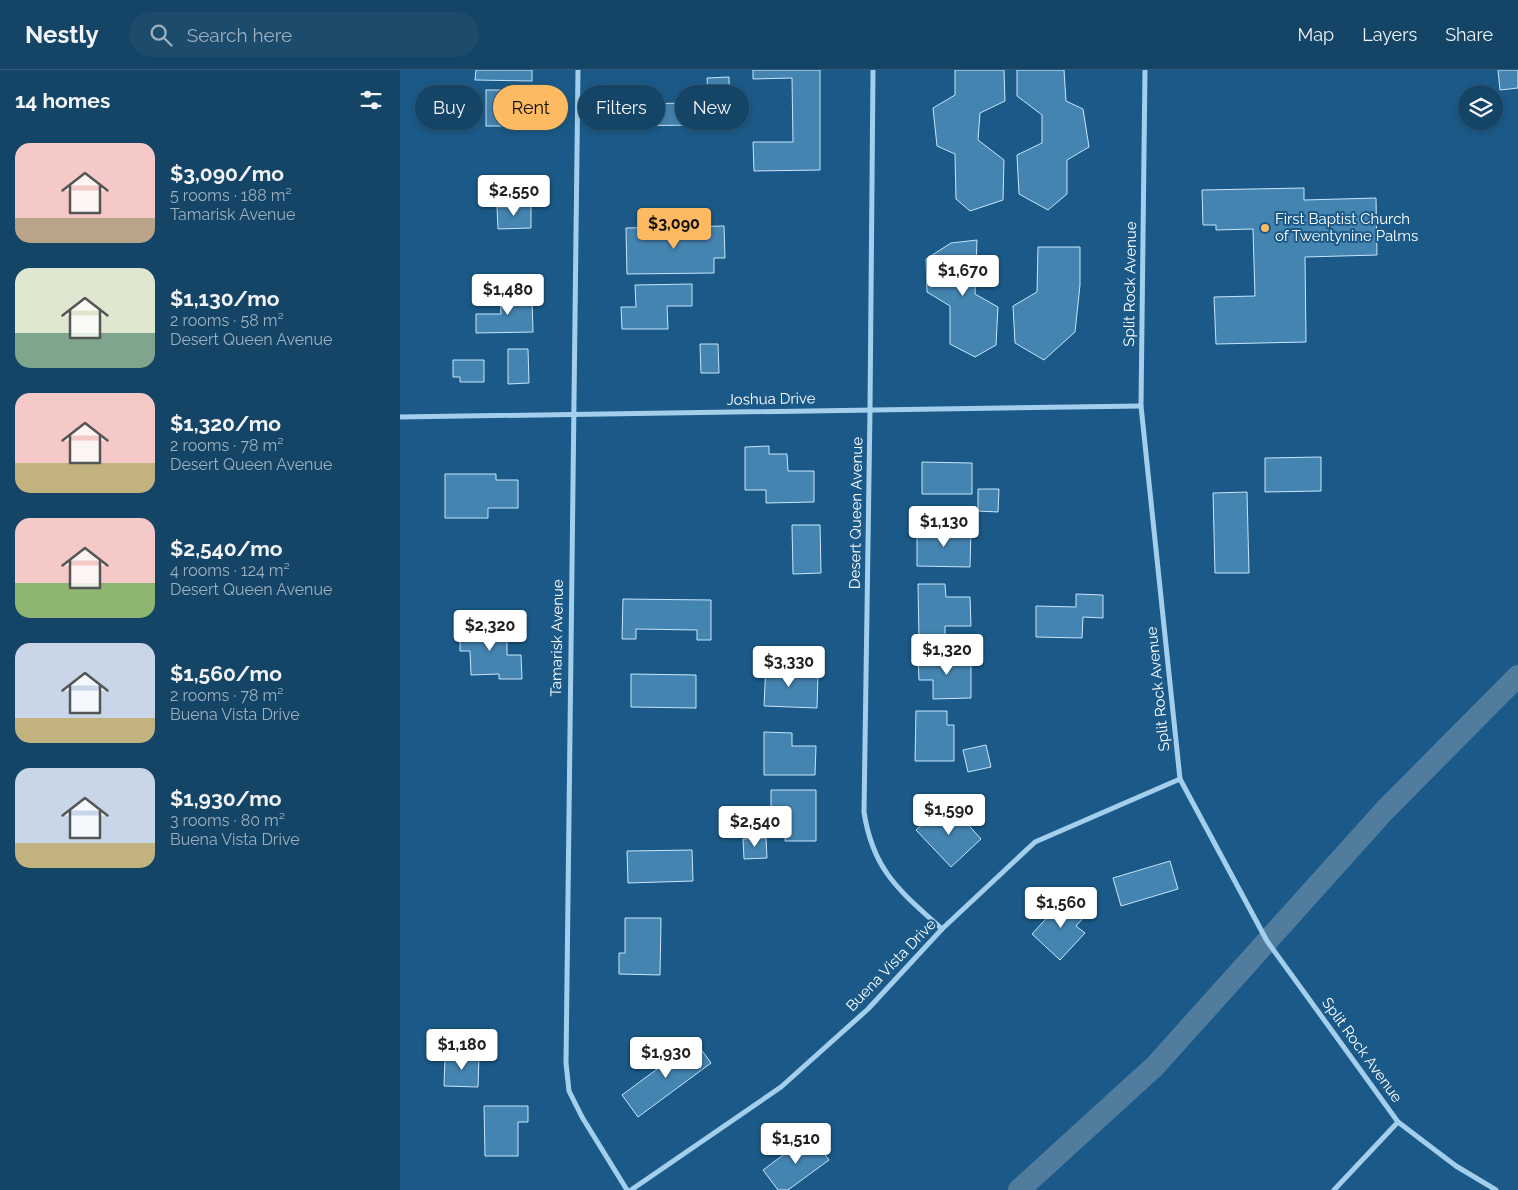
<!DOCTYPE html>
<meta charset="utf-8">
<style>
body{margin:0;font-family:Raleway,sans-serif;background:#1d4b6c;color:#f1f3f6;height:100vh;display:flex;flex-direction:column;font-size:19px;white-space:nowrap}
*{box-sizing:border-box;margin:0}
p{font-size:16px;color:#9db0bf}
.icon{flex:none;width:28px;height:28px;fill:none;stroke:currentColor;stroke-width:2;stroke-linecap:round;stroke-linejoin:round}
.map{position:relative;flex:1;overflow:hidden}
.side{display:flex;flex-direction:column;background:#144466;width:400px}
.side>*{flex:none}
.hud{position:absolute;left:15px;top:15px;width:475px;height:45px;display:flex;gap:10px}
.buttons{position:absolute;left:1058px;top:15px;display:grid;gap:10px}
.buttons a{display:grid;place-items:center;width:45px;height:45px;border-radius:50%;background:#144466;box-shadow:0 2px 8px #0003,0 0 0 1px #335c7a;font-size:25px}
.price{position:absolute;translate:-50% -42px;padding:0 11px;border-radius:5px;background:#fff;color:#222;font-size:16px;line-height:32px;filter:drop-shadow(0 1px 2px #0008)}
.price::after{content:'';position:absolute;left:50%;top:30px;width:15px;height:11px;margin-left:-8px;background:inherit;clip-path:polygon(0 0,100% 0,50% 100%)}
.price.current{background:#fdba61;color:#111}
ul{padding:0;list-style:none}
li{display:flex;align-items:center;gap:15px;height:125px;padding:0 15px}
li span{display:grid;place-items:center;flex:none;width:140px;height:100px;border-radius:15px;color:#555}
li>.icon{margin-inline-start:auto}
span .icon{width:60px;height:60px;fill:#fffc;stroke-width:1}
li b{font-size:21px}
h2{display:flex;justify-content:space-between;align-items:center;height:60px;padding:0 15px;font-size:21px}
.pill{padding:0 18px;border-radius:22px;background:#144466;box-shadow:0 2px 8px #0003,0 0 0 1px #335c7a;font-size:18px;line-height:45px}
.pill.current{background:#fdba61;color:#111}
header{display:flex;align-items:center;gap:30px;box-sizing:border-box;height:70px;padding:0 25px;background:#144466;border-bottom:1px solid #335c7a}
header strong{font-size:24px}
nav{display:flex;gap:28px;margin-inline-start:auto;font-size:18px}
.search{width:350px;height:45px;background:#1d4b6c;display:flex;align-items:center;gap:12px;box-sizing:border-box;padding:0 18px;border-radius:28px;color:#9db0bf;font-size:19px}
main{display:flex;flex:1;min-height:0}
.map>svg:first-child{display:block}
.lines{fill:none;stroke-linecap:round;stroke-linejoin:round}
.canal{stroke:#507d9d;stroke-width:22}
.building{fill:#4484b1;stroke:#c9e5f9}
.street{stroke:#a4cfec;stroke-width:5}
.poi-dot{fill:#fdba61;stroke:#1b5a88;stroke-width:2}
.labels{text-anchor:middle;dominant-baseline:central;stroke-width:4;stroke-linejoin:round;paint-order:stroke}
.poi-label{font-size:15px;fill:#fff;stroke:#1b5a88;text-anchor:start}
.street-label{font-size:15px;fill:#fff;stroke:#1b5a88}
</style>
<header>
<strong>Nestly</strong>
<div class="search"><svg class="icon" aria-label="search" viewBox="0 0 24 24"><circle cx="10" cy="10" r="6"/><path d="M15 15l6 6"/></svg>Search here</div>
<nav><a>Map</a><a>Layers</a><a>Share</a></nav>
</header>
<main>
<section class="side">
<h2>14 homes<svg class="icon" aria-label="filters" viewBox="0 0 24 24"><path d="M4 7h16M4 17h16"/><circle cx="9" cy="7" r="2"/><circle cx="15" cy="17" r="2"/></svg></h2>
<ul>
<li><span style="background:linear-gradient(#f6c9c9 75%,#b9a48a 0)"><svg class="icon" aria-label="home" viewBox="0 0 24 24"><path d="M3 11l9-7 9 7M6 9v11h12V9"/></svg></span><div><b>$3,090/mo</b><p>5 rooms · 188 m²</p><p>Tamarisk Avenue</p></div></li>
<li><span style="background:linear-gradient(#dfe7d0 65%,#7fa58c 0)"><svg class="icon" aria-label="home" viewBox="0 0 24 24"><path d="M3 11l9-7 9 7M6 9v11h12V9"/></svg></span><div><b>$1,130/mo</b><p>2 rooms · 58 m²</p><p>Desert Queen Avenue</p></div></li>
<li><span style="background:linear-gradient(#f6c9c9 70%,#c2b280 0)"><svg class="icon" aria-label="home" viewBox="0 0 24 24"><path d="M3 11l9-7 9 7M6 9v11h12V9"/></svg></span><div><b>$1,320/mo</b><p>2 rooms · 78 m²</p><p>Desert Queen Avenue</p></div></li>
<li><span style="background:linear-gradient(#f6c9c9 65%,#8fb573 0)"><svg class="icon" aria-label="home" viewBox="0 0 24 24"><path d="M3 11l9-7 9 7M6 9v11h12V9"/></svg></span><div><b>$2,540/mo</b><p>4 rooms · 124 m²</p><p>Desert Queen Avenue</p></div></li>
<li><span style="background:linear-gradient(#c9d6e8 75%,#c2b280 0)"><svg class="icon" aria-label="home" viewBox="0 0 24 24"><path d="M3 11l9-7 9 7M6 9v11h12V9"/></svg></span><div><b>$1,560/mo</b><p>2 rooms · 78 m²</p><p>Buena Vista Drive</p></div></li>
<li><span style="background:linear-gradient(#c9d6e8 75%,#c2b280 0)"><svg class="icon" aria-label="home" viewBox="0 0 24 24"><path d="M3 11l9-7 9 7M6 9v11h12V9"/></svg></span><div><b>$1,930/mo</b><p>3 rooms · 80 m²</p><p>Buena Vista Drive</p></div></li>
</ul>
</section>
<div class="map">
<svg width="1118" height="1120" viewBox="0 0 1118 1120">
<rect width="100%" height="100%" fill="#1b5a88"/>
<g class="lines">
<!-- canal -->
<path class="canal" d="M 619,1120 L 755,996 L 985,740 L 1118,606"/>
</g>
<!-- building -->
<g class="building">
<path d="M 76,0 L 132,0 L 132,11 L 75,10 Z"/>
<path d="M 353,0 L 420,0 L 420,100 L 354,101 L 353,72 L 393,72 L 392,8 L 353,9 Z"/>
<path d="M 555,0 L 604,0 L 605,31 L 580,43 L 578,70 L 604,90 L 603,130 L 570,141 L 556,129 L 555,84 L 537,76 L 533,38 L 555,25 Z"/>
<path d="M 617,0 L 664,0 L 666,31 L 683,39 L 689,77 L 667,90 L 667,124 L 648,140 L 619,124 L 617,85 L 642,73 L 642,45 L 617,26 Z"/>
<path d="M 1098,0 L 1118,0 L 1118,18 L 1100,20 Z"/>
<path d="M 329,7 L 330,55 L 308,55 L 307,41 L 301,41 L 301,23 L 308,23 L 307,8 Z"/>
<rect x="86" y="20" width="43" height="36"/>
<path d="M 295,33 L 295,55 L 220,56 L 220,34 Z"/>
<path d="M 904,118 L 904,130 L 976,128 L 977,185 L 905,187 L 906,272 L 816,274 L 814,227 L 855,226 L 853,159 L 816,160 L 816,155 L 803,155 L 802,120 Z"/>
<path d="M 131,136 L 131,158 L 98,159 L 97,137 Z"/>
<path d="M 324,156 L 325,188 L 314,188 L 314,203 L 227,204 L 226,158 Z"/>
<path d="M 577,170 L 575,224 L 598,237 L 596,275 L 575,287 L 550,274 L 550,236 L 527,222 L 526,189 L 551,173 Z"/>
<path d="M 638,177 L 680,177 L 680,215 L 675,262 L 644,290 L 615,273 L 613,236 L 637,222 Z"/>
<path d="M 292,214 L 292,236 L 267,236 L 268,259 L 222,259 L 221,237 L 236,237 L 235,215 Z"/>
<path d="M 100,220 L 121,220 L 121,230 L 132,230 L 133,262 L 76,263 L 76,244 L 101,244 Z"/>
<path d="M 300,274 L 318,274 L 319,303 L 301,303 Z"/>
<path d="M 108,279 L 128,279 L 129,313 L 108,314 Z"/>
<path d="M 53,290 L 84,290 L 84,312 L 60,312 L 60,307 L 53,307 Z"/>
<path d="M 369,376 L 369,384 L 387,384 L 388,401 L 414,401 L 414,432 L 366,433 L 366,420 L 345,420 L 345,377 Z"/>
<path d="M 921,387 L 921,421 L 865,422 L 865,388 Z"/>
<path d="M 522,392 L 572,393 L 572,424 L 522,424 Z"/>
<path d="M 45,404 L 96,404 L 96,410 L 118,410 L 118,438 L 88,438 L 88,448 L 45,448 Z"/>
<path d="M 578,419 L 599,419 L 598,442 L 578,441 Z"/>
<path d="M 847,422 L 849,503 L 815,503 L 813,423 Z"/>
<path d="M 392,455 L 420,455 L 421,503 L 393,504 Z"/>
<path d="M 517,459 L 571,460 L 570,497 L 517,496 Z"/>
<path d="M 518,514 L 545,514 L 546,527 L 570,527 L 571,556 L 545,556 L 545,570 L 519,570 Z"/>
<path d="M 676,524 L 703,525 L 703,548 L 683,547 L 682,568 L 636,567 L 636,536 L 676,537 Z"/>
<path d="M 223,529 L 311,530 L 311,570 L 297,570 L 297,560 L 236,559 L 236,569 L 222,569 Z"/>
<path d="M 107,556 L 107,585 L 121,585 L 122,609 L 99,609 L 99,604 L 71,605 L 70,581 L 60,581 L 60,557 Z"/>
<path d="M 518,586 L 571,586 L 571,628 L 533,629 L 533,610 L 519,610 Z"/>
<path d="M 366,593 L 395,594 L 394,605 L 418,606 L 417,638 L 364,636 Z"/>
<path d="M 231,604 L 296,605 L 296,638 L 231,637 Z"/>
<path d="M 516,641 L 547,641 L 547,655 L 554,655 L 554,691 L 515,691 Z"/>
<path d="M 364,662 L 392,663 L 392,676 L 416,676 L 415,705 L 364,705 Z"/>
<path d="M 586,675 L 591,697 L 568,702 L 563,680 Z"/>
<path d="M 371,720 L 416,720 L 416,771 L 385,771 L 385,752 L 371,751 Z"/>
<path d="M 539,740 L 547,749 L 556,741 L 581,769 L 551,797 L 516,760 Z"/>
<path d="M 366,768 L 367,788 L 344,789 L 343,769 Z"/>
<path d="M 292,780 L 293,811 L 228,813 L 227,781 Z"/>
<path d="M 770,791 L 778,819 L 721,836 L 713,808 Z"/>
<path d="M 666,827 L 686,845 L 676,856 L 685,863 L 660,890 L 632,864 Z"/>
<path d="M 225,848 L 261,848 L 260,905 L 219,904 L 219,883 L 225,883 Z"/>
<path d="M 295,971 L 311,993 L 238,1047 L 222,1025 Z"/>
<path d="M 45,986 L 79,987 L 78,1017 L 44,1016 Z"/>
<path d="M 84,1036 L 128,1036 L 128,1052 L 118,1052 L 118,1086 L 85,1086 Z"/>
<path d="M 410,1065 L 429,1090 L 388,1120 L 378,1120 L 363,1100 Z"/>
</g>
<g class="lines">
<!-- street -->
<g class="street">
<path d="M 178,0 L 166,993 L 169,1021 L 182,1047 L 227,1120"/>
<path d="M 473,0 L 470,340 L 464,742 C 473,801 500,821 542,859"/>
<path d="M 745,0 L 741,336 L 780,709 L 867,871 L 998,1052 L 1056,1096 L 1096,1120"/>
<path d="M 0,347 L 741,336"/>
<path d="M 231,1120 L 381,1017 L 468,939 L 542,859 L 635,772 L 780,709"/>
<path d="M 934,1120 L 998,1052"/>
</g>
</g>
<!-- markers -->
<circle class="poi-dot" cx="865" cy="158" r="5"/>
<g class="labels">
<!-- poi labels -->
<g class="poi-label">
<text x="875" y="149">First Baptist Church<tspan x="875" dy="17">of Twentynine Palms</tspan></text>
</g>
<!-- street labels -->
<g class="street-label">
<text transform="translate(730 214) rotate(-89)">Split Rock Avenue</text>
<text transform="translate(371 329) rotate(-1)">Joshua Drive</text>
<text transform="translate(456 443) rotate(-89)">Desert Queen Avenue</text>
<text transform="translate(157 568) rotate(-89)">Tamarisk Avenue</text>
<text transform="translate(758 619) rotate(-96)">Split Rock Avenue</text>
<text transform="translate(491 895) rotate(-46)">Buena Vista Drive</text>
<text transform="translate(962 980) rotate(54)">Split Rock Avenue</text>
</g>
</g>
</svg>
<div class="buttons">
<a><svg class="icon" aria-label="layers" viewBox="0 0 24 24"><path d="M12 4l9 5-9 5-9-5zM3 14l9 5 9-5"/></svg></a>
</div>
<b class="price" style="left:114px;top:147px">$2,550</b>
<b class="price current" style="left:274px;top:180px">$3,090</b>
<b class="price" style="left:563px;top:227px">$1,670</b>
<b class="price" style="left:108px;top:246px">$1,480</b>
<b class="price" style="left:544px;top:478px">$1,130</b>
<b class="price" style="left:90px;top:582px">$2,320</b>
<b class="price" style="left:547px;top:606px">$1,320</b>
<b class="price" style="left:389px;top:618px">$3,330</b>
<b class="price" style="left:549px;top:766px">$1,590</b>
<b class="price" style="left:355px;top:778px">$2,540</b>
<b class="price" style="left:661px;top:859px">$1,560</b>
<b class="price" style="left:62px;top:1001px">$1,180</b>
<b class="price" style="left:266px;top:1009px">$1,930</b>
<b class="price" style="left:396px;top:1095px">$1,510</b>
<div class="hud">
<a class="pill">Buy</a>
<a class="pill current">Rent</a>
<a class="pill">Filters</a>
<a class="pill">New</a>
</div>
</div>
</main>
